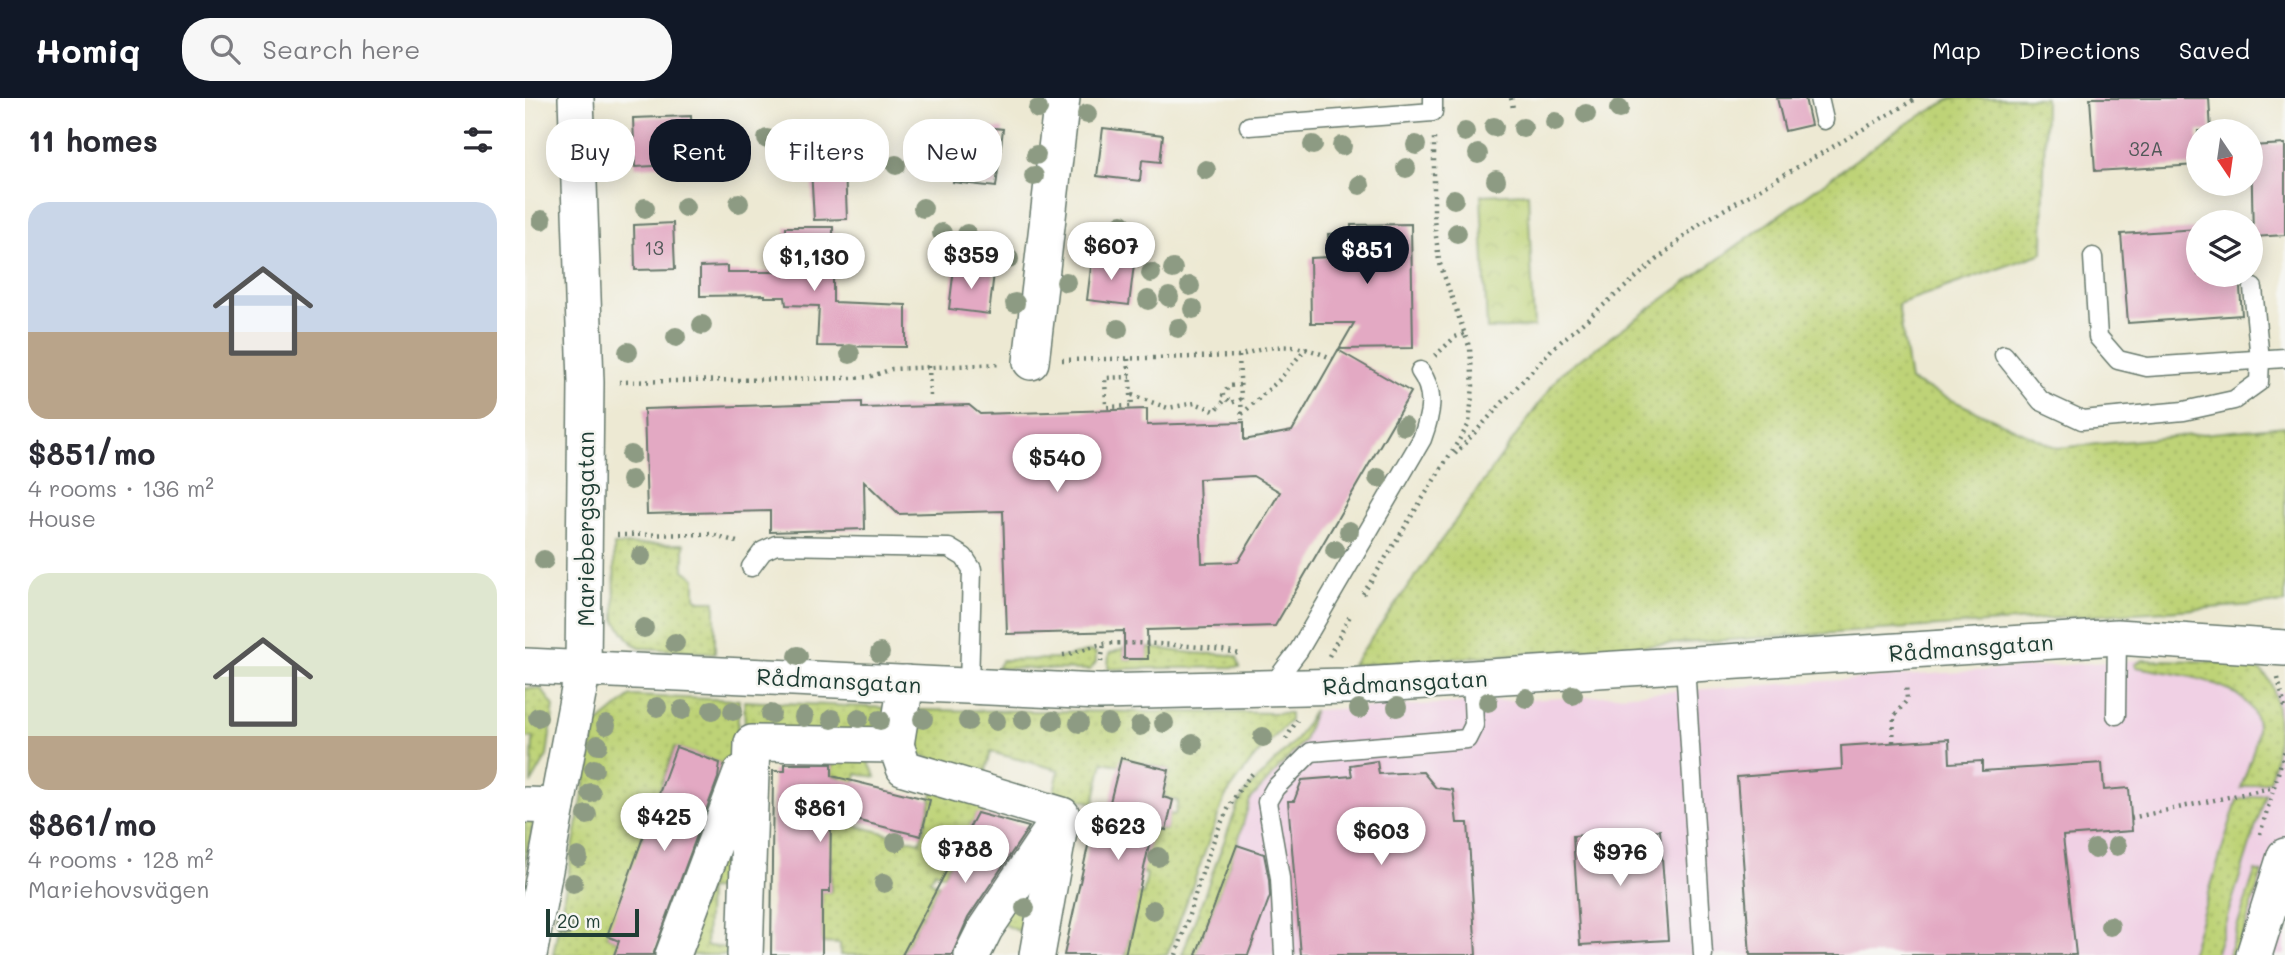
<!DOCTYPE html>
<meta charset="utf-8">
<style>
body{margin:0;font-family:Mali,sans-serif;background:#f7f7f7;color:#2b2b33;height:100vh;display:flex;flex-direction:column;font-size:26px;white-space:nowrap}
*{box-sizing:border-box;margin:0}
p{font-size:23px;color:#7c7c81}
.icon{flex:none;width:38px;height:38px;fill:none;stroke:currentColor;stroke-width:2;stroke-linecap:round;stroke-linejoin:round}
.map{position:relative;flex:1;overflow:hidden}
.drawer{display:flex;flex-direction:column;background:#fff;width:525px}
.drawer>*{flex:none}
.banner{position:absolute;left:21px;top:21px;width:665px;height:63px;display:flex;gap:14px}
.needle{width:46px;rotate:167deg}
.controls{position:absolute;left:1661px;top:21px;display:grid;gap:14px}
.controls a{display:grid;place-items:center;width:77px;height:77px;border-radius:50%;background:#fff;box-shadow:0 4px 18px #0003;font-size:35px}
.scale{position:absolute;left:21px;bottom:18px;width:93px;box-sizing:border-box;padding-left:7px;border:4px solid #1f3d34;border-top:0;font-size:19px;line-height:24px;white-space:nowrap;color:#1f3d34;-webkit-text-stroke:5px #f6f6f2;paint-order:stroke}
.price{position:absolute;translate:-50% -60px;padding:0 16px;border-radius:24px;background:#fff;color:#222;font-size:23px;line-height:46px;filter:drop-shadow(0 2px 4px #0008)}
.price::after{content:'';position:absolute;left:50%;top:42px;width:21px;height:16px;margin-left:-10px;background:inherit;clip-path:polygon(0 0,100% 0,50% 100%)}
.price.on{background:#111827;color:#fff}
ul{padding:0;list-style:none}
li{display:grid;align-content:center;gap:14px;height:371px;padding:0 28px}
li span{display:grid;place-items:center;height:217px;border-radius:21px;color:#555}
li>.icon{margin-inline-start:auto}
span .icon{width:126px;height:126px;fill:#fffc;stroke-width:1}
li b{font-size:30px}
h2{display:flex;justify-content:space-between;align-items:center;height:84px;padding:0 28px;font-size:30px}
.chip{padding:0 24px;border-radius:28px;background:#fff;box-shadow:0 4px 18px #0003;font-size:24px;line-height:63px}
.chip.on{background:#111827;color:#fff}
header{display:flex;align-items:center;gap:42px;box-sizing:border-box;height:98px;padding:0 35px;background:#111827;color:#fff}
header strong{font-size:33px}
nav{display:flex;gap:38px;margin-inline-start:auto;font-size:24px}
.search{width:490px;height:63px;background:#f7f7f7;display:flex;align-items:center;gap:18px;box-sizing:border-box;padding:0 24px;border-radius:28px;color:#7c7c81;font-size:26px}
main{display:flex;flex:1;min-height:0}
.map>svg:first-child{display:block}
.built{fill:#f0d0e4}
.grass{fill:url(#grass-dots);stroke:#6e8856;stroke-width:2}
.park{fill:url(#park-crowns);stroke:#6e8856;stroke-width:2}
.building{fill:#e3a9c3;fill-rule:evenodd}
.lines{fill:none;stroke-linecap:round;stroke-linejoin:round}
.lane-casing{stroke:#67796c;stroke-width:21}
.street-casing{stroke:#67796c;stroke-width:38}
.path{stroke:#67796c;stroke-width:4.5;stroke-dasharray:2 5;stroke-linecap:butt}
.lane{stroke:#fff;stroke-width:18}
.street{stroke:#fff;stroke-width:35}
.tree{fill:#8d9b83}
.labels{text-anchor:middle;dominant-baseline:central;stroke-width:5;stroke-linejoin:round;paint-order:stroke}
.number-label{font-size:19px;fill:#505858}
.street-label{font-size:23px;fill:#1f3d34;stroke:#f6f6f2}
</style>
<header>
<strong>Homiq</strong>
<div class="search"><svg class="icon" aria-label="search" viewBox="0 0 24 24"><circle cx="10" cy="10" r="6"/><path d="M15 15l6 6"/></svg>Search here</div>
<nav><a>Map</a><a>Directions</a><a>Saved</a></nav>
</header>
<main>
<section class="drawer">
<h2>11 homes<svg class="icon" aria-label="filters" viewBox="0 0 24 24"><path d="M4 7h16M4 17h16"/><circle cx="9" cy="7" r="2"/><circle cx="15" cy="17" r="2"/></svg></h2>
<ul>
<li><span style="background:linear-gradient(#c9d6e8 60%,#b9a48a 0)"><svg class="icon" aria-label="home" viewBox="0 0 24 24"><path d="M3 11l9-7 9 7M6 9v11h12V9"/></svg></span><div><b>$851/mo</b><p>4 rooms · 136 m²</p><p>House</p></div></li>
<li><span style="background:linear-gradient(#dfe7d0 75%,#b9a48a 0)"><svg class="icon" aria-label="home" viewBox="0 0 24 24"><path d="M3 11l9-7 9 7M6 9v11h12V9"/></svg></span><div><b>$861/mo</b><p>4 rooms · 128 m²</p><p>Mariehovsvägen</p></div></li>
</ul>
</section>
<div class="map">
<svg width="1760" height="857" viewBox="0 0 1760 857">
<defs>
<pattern id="grass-dots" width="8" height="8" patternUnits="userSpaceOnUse" patternTransform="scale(1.75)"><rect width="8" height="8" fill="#bed377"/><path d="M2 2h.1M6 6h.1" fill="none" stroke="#a3b668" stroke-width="1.8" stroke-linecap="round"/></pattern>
<pattern id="park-crowns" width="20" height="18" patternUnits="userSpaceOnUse" patternTransform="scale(1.75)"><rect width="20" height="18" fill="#bed377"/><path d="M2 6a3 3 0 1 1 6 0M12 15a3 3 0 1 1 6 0" fill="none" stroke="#a3b668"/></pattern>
</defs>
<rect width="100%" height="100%" fill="#f6f6f2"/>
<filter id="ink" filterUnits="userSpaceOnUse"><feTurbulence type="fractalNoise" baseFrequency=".0143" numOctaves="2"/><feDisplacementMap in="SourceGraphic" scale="14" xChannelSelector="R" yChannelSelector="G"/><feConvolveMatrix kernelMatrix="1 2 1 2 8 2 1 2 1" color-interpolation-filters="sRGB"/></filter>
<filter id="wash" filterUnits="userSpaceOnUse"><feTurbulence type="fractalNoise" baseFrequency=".00686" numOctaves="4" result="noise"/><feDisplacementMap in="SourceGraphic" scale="28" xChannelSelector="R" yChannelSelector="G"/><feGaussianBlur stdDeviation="1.57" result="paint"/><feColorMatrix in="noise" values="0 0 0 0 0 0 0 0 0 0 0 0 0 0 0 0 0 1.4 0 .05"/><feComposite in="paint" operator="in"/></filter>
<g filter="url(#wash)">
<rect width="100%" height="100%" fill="#ede9d3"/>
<!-- built -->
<path class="built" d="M 1613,562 L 1760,595 L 1760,857 L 671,857 L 712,747 L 725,702 L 779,643 L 789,612 L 1061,599 Z"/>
<!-- grass -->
<g class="grass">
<path d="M 1428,0 L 1520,0 L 1518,155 L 1373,206 L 1385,283 L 1532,350 L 1760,328 L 1760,505 L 827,567 L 1036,275 L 1376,29 Z"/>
<path d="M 159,446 L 159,472 L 170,480 L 170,499 L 174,503 L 190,503 L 190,555 L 117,550 L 107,545 L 90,522 L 89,447 Z"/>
<path d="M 599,550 L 600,561 L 622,561 L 623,550 C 638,550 652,554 667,555 C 683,557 698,554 712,559 L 715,569 L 583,571 L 584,556 Z"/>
<path d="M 566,553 L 571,555 L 571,564 L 565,572 L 472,570 L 477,562 L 530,561 Z"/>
<path d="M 1618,562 C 1645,563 1714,561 1736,573 C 1760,591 1754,657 1744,683 L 1716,690 C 1722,671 1731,651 1732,632 C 1734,582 1646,576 1611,569 L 1610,566 Z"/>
<path d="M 0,590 L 16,591 L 29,608 L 22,658 L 6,686 L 8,640 L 0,639 Z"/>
<path d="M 106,598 L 214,602 L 211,659 L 199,671 L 194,670 L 195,665 L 150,649 L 117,741 L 130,746 L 82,838 L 94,843 L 89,857 L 28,857 L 71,627 Z"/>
<path d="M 219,603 L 364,610 L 360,629 L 353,635 L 220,630 Z"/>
<path d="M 391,612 L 765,615 L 765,623 L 728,661 L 700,699 L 642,857 L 600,857 L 608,821 L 605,795 L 618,797 L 622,776 L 610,773 L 627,732 L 641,732 L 644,716 L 650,717 L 653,703 L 638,699 L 644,672 L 597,660 L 595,667 L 578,664 L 569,705 L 529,694 L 534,672 L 466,654 L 460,676 L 391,656 L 387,643 Z"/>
<path d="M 789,612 L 779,643 L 725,702 L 712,747 L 671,857 L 657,857 L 712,709 L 722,692 L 772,641 Z"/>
<path d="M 308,658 L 341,659 L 351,679 L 332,676 L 320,725 L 395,744 L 409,691 L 462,707 L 457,718 L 452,716 L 419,777 L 410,773 L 405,782 L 414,787 L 377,857 L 315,857 L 315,846 L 297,845 L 297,794 L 306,793 L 306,759 L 298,758 L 299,691 L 315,691 L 315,678 L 307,678 Z"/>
<path d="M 1741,696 L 1690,857 L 1665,857 L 1712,702 Z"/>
<path d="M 207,706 L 210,792 L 183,791 L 181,848 L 208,850 L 208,857 L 153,857 Z"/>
<path d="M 0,716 L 10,717 L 0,770 Z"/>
<path d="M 510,761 L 502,837 L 474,824 Z"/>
<path d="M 1730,773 L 1737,775 L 1712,857 L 1703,857 Z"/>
</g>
<!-- park -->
<path class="park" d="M 1003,95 L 1009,229 L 962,231 L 956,97 Z"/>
<g id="blocks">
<!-- building -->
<g class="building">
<path d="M 1252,0 L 1280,0 L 1286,27 L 1260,33 Z"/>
<path d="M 1565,0 L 1684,0 L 1686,33 L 1673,33 L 1673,67 L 1570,73 Z"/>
<path d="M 166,18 L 168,66 L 110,69 L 108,20 Z"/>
<path d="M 434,26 L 478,31 L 471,89 L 428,84 Z"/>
<path d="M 578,30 L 638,37 L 635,64 L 617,62 L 615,83 L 572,78 Z"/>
<path d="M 1760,46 L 1760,137 L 1728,139 L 1726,48 Z"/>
<path d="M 320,70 L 322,121 L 289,122 L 286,71 Z"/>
<path d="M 148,125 L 150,171 L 110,172 L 109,127 Z"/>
<path d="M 886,126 L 888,250 L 814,251 L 829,225 L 786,225 L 785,160 L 804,159 L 803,136 L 826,135 L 826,127 Z"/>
<path d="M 261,129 L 308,129 L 308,204 L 381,207 L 381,249 L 292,248 L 294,208 L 261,207 L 260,199 L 240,199 L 240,197 L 175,198 L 175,169 L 202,168 L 202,174 L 261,174 Z"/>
<path d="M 1673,131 L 1673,177 L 1714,177 L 1717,217 L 1603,225 L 1596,136 Z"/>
<path d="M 567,161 L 609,166 L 604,207 L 562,202 Z"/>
<path d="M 429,170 L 469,175 L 464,216 L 424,211 Z"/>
<path d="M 813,252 L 886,294 L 750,528 L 622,532 L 623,561 L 599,561 L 599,533 L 482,536 L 478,413 L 373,416 L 339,383 L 340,431 L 245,434 L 245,413 L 122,416 L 119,311 L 337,304 L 337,310 L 444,307 L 455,316 L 622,311 L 622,327 L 719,324 L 719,342 L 767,333 ZM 728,378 L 755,394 L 713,464 L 677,465 L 674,381 Z"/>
<path d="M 1424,641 L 1425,665 L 1457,663 L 1457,673 L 1577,665 L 1579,692 L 1604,690 L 1607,733 L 1538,738 L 1551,857 L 1225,857 L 1212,679 L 1317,671 L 1316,648 Z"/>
<path d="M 151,649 L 195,665 L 193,680 L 128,857 L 89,857 L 94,843 L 82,838 Z"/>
<path d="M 596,660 L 644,672 L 638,699 L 648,702 L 641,732 L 628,729 L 600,857 L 539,857 L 567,730 L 578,732 Z"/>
<path d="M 852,663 L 854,676 L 898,674 L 911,690 L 928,692 L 932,725 L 943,725 L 951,857 L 776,857 L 763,703 L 769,703 L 777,682 L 827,678 L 825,667 Z"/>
<path d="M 260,666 L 307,666 L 307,678 L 405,702 L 396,738 L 306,716 L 305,794 L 297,794 L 297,857 L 246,857 L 248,673 L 260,673 Z"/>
<path d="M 452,715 L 504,729 L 443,820 L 427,857 L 377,857 Z"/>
<path d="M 1135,732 L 1143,842 L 1055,847 L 1048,738 Z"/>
<path d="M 712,747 L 739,756 L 744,781 L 745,798 L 723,857 L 671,857 Z"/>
</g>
</g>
</g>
<g filter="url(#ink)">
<use href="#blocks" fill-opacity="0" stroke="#67796c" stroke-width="2"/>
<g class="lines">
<!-- lane casing -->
<g class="lane-casing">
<g id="lane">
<path d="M 1294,0 L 1299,22"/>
<path d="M 724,28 L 908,14 L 908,0"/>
<path d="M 1568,159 L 1573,239 L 1593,262 L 1622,269 L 1760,260"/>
<path d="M 1479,257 L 1516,303 L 1557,322 L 1659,313 L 1709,302 L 1734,284 L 1735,262 L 1728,190"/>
<path d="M 226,469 L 238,453 L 251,447 L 424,450 L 439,459 L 447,471 L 444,589"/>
<path d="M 1160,567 L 1178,857"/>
<path d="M 746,589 L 774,552 L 897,341 C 906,316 911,295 895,273"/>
<path d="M 1591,617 L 1592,539"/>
<path d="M 759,857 L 755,780 L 742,704 L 750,690 L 786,654 L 942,641 L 949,627 L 947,580"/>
</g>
</g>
<!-- street casing -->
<g class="street-casing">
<g id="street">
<path d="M 506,264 L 537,0"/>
<path d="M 0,568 L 575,594 L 822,588 L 1592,539 L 1760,550"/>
<path d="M 381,585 L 371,647 L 379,670 L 537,717 L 512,857"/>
<path d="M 0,707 L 32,708"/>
<path d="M 4,857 L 58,570 L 61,284 L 51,0"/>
<path d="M 148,857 L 216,675"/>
<path d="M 220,857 L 227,645 L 371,647"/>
<path d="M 447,857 L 460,831 L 530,727"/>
<path d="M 1729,857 L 1760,758"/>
</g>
</g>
<!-- path -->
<g class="path">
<path d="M 986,0 L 988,10"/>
<path d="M 714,258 L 717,322"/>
<path d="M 910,258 L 930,239 L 939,236"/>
<path d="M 603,261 L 607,308 L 581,309 L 580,280 L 605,279"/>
<path d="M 537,262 L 714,258 C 750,245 774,245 808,261"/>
<path d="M 404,268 L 405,299"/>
<path d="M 94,284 L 325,280 L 344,279 L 367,271 L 476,266"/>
<path d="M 715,287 L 704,288 L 698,297 L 706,305 L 716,301"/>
<path d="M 607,297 L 643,310 L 670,305 L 690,313 L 700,302"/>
<path d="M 717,316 L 754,282 L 782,249"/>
<path d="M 930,356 L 1027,251 L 1174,126 L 1392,0"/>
<path d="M 92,437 L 187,436 L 215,445"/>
<path d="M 838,496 L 944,326 L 948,288 L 945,251 L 914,163 L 909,122 L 909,37"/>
<path d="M 538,557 C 552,555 565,548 579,546 C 599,543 707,548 717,558"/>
<path d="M 804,558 L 826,516"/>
<path d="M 576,564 L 579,546"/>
<path d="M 1753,580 L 1760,610"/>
<path d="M 761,641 L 772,622"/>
<path d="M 1368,644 L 1369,618 L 1382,602 L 1381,586"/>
<path d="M 1606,720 L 1750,689"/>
<path d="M 1735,736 L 1760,652"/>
<path d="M 651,857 C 671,801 688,715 730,673"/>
</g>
<!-- lane -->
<use href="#lane" class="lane"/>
<!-- street -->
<use href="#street" class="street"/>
</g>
<!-- trees -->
<g class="tree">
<circle cx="513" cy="11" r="10"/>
<circle cx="1094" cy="11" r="10"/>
<circle cx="562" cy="16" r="10"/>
<circle cx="1061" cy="16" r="10"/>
<circle cx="1030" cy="24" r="10"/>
<circle cx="969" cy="29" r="10"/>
<circle cx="998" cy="30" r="10"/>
<circle cx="940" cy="34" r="10"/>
<circle cx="242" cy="41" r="10"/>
<circle cx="788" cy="47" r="10"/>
<circle cx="891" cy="47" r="10"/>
<circle cx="817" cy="48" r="10"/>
<circle cx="953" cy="56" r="10"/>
<circle cx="511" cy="57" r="10"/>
<circle cx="371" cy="67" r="10"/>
<circle cx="881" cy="70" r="10"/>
<circle cx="681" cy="72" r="10"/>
<circle cx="509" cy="78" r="10"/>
<circle cx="971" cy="82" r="10"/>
<circle cx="835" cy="87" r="10"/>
<circle cx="929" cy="101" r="10"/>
<circle cx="214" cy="105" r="10"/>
<circle cx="160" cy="109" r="10"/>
<circle cx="120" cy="110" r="10"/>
<circle cx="398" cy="110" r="10"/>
<circle cx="17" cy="122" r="10"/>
<circle cx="597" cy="126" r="10"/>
<circle cx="417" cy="135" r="10"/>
<circle cx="932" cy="135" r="10"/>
<circle cx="442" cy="136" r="10"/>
<circle cx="484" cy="161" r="10"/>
<circle cx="648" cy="171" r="10"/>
<circle cx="626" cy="175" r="10"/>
<circle cx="541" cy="184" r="10"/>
<circle cx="665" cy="188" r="10"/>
<circle cx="644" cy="199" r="10"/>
<circle cx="623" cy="202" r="10"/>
<circle cx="490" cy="205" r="10"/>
<circle cx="668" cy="211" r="10"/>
<circle cx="177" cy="227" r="10"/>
<circle cx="653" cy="230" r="10"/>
<circle cx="593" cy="231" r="10"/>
<circle cx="151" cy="239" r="10"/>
<circle cx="103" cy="254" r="10"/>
<circle cx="325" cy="256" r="10"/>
<circle cx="879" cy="328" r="10"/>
<circle cx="106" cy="357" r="10"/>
<circle cx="853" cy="380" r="10"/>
<circle cx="106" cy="382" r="10"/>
<circle cx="824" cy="433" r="10"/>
<circle cx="810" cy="452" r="10"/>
<circle cx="116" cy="458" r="10"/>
<circle cx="19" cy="462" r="10"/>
<circle cx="119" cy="530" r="10"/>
<circle cx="150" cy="545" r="10"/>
<circle cx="355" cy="555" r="10"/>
<circle cx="273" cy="558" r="10"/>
<circle cx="1048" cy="597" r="10"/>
<circle cx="1001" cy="600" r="10"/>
<circle cx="963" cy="604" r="10"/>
<circle cx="132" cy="609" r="10"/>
<circle cx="872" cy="609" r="10"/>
<circle cx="834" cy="611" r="10"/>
<circle cx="157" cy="612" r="10"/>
<circle cx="187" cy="612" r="10"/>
<circle cx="208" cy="613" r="10"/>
<circle cx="246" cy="616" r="10"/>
<circle cx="13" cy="619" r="10"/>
<circle cx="279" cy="619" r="10"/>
<circle cx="334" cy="620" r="10"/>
<circle cx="307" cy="621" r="10"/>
<circle cx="398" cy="621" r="10"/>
<circle cx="355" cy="622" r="10"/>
<circle cx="498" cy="622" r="10"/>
<circle cx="443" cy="623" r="10"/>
<circle cx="471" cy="623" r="10"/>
<circle cx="528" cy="623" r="10"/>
<circle cx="554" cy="625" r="10"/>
<circle cx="639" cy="625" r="10"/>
<circle cx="583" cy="626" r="10"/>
<circle cx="81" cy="627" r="10"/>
<circle cx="615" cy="628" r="10"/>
<circle cx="738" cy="639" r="10"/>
<circle cx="668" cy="646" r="10"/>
<circle cx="73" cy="647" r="10"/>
<circle cx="69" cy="671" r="10"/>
<circle cx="66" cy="695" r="10"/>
<circle cx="62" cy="717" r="10"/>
<circle cx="371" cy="744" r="10"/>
<circle cx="1592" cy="748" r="10"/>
<circle cx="1570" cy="751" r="10"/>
<circle cx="53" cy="759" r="10"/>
<circle cx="633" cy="759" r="10"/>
<circle cx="48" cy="785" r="10"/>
<circle cx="359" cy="785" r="10"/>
<circle cx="500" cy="810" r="10"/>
<circle cx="628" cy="812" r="10"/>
<circle cx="1585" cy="828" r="10"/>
<circle cx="40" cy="829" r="10"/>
</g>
</g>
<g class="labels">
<!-- number labels -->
<g class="number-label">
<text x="1621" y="50">32A</text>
<text x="129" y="149">13</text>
</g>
<!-- street labels -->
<g class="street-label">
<text transform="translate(60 431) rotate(-90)">Mariebergsgatan</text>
<text transform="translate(1446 549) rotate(-4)">Rådmansgatan</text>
<text transform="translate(314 582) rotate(3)">Rådmansgatan</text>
<text transform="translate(880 584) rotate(-3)">Rådmansgatan</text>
</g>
</g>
</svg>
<div class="controls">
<a><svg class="needle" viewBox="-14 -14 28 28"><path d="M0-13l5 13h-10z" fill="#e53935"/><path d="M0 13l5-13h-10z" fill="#7c7c81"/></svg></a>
<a><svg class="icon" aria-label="layers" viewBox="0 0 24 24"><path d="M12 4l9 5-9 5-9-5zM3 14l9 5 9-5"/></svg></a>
</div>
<div class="scale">20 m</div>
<b class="price" style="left:586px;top:184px">$607</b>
<b class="price on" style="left:842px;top:188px">$851</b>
<b class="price" style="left:446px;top:193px">$359</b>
<b class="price" style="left:289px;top:195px">$1,130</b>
<b class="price" style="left:532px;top:396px">$540</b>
<b class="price" style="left:295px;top:746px">$861</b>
<b class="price" style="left:139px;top:755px">$425</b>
<b class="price" style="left:593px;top:764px">$623</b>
<b class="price" style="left:856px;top:769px">$603</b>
<b class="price" style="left:440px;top:787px">$788</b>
<b class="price" style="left:1095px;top:790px">$976</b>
<div class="banner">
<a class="chip">Buy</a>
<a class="chip on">Rent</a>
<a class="chip">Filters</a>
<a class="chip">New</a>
</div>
</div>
</main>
